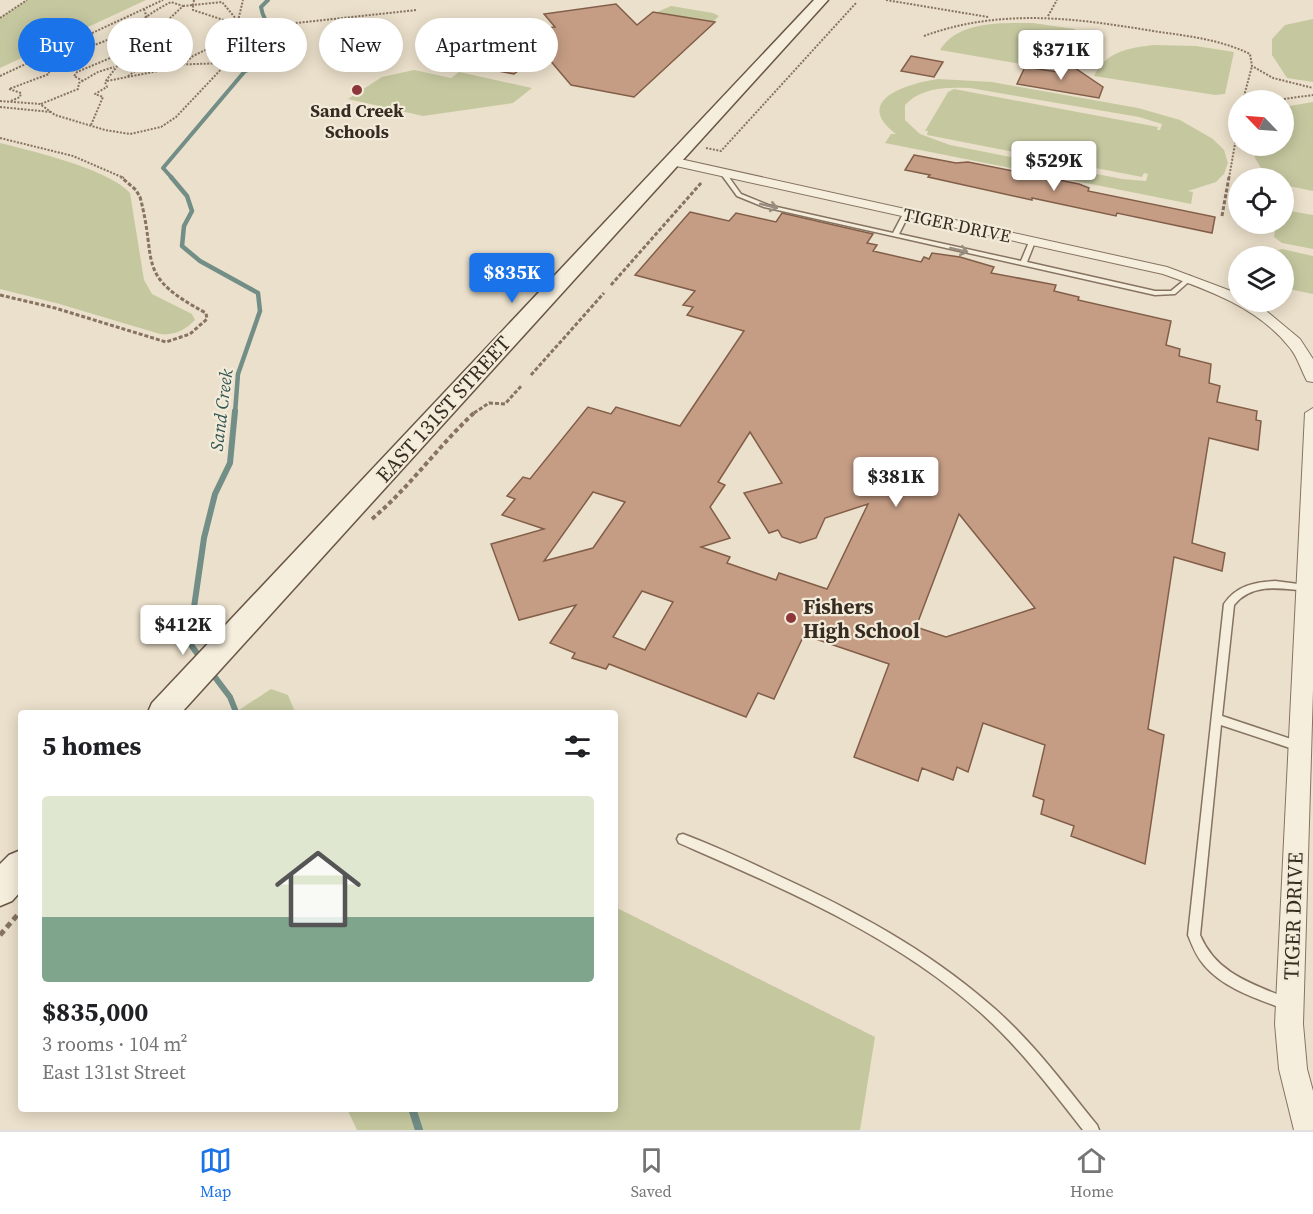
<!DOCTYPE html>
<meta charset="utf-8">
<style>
body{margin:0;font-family:"Source Serif 4",serif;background:#f6f6f6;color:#202124;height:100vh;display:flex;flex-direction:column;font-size:22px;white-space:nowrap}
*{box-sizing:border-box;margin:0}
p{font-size:20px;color:#757577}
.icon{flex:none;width:33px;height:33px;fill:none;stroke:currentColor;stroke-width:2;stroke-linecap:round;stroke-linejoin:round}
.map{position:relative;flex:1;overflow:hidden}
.side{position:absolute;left:18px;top:710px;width:600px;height:402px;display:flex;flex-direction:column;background:#fff;border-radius:6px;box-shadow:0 3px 15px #0003}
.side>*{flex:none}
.hud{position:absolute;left:18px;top:18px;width:600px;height:54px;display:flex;gap:12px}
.needle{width:39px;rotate:295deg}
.fabs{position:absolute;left:1228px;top:90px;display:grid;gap:12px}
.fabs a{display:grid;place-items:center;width:66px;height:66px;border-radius:50%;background:#fff;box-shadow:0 3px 15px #0003;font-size:30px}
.price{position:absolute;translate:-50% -51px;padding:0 14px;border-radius:6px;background:#fff;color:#222;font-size:20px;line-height:39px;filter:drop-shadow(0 2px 3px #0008)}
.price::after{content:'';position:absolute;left:50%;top:36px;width:18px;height:14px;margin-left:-9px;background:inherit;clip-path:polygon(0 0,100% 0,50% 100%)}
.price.on{background:#1a73e8;color:#fff}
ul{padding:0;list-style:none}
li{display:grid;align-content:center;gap:12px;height:318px;padding:0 24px}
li+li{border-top:2px solid #e0e0e0}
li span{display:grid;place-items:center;height:186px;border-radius:6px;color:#555}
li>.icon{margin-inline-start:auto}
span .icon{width:108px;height:108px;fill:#fffc;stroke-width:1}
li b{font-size:26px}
h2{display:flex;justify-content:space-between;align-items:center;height:72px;padding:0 24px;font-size:26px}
.tag{padding:0 21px;border-radius:27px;background:#fff;box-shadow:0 3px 15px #0003;font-size:21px;line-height:54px}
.tag.on{background:#1a73e8;color:#fff}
.menu{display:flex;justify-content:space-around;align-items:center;height:84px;border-top:2px solid #e0e0e0;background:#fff;font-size:16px;color:#757577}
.menu a{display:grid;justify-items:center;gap:3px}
.menu .on{color:#1a73e8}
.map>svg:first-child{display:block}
.green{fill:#c5c89f;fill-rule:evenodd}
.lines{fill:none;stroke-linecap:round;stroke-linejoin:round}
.stream-far3{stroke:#728e86;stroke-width:4}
.stream-far2{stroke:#728e86;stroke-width:4.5}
.stream-far1{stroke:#728e86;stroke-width:6}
.stream{stroke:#728e86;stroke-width:8}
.building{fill:#c59d85;stroke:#825e49;stroke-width:1.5;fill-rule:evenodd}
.lane-casing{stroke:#867361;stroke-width:3}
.street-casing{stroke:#867361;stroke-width:2}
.secondary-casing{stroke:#685544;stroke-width:3}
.path-far3{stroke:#867361;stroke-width:2;stroke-dasharray:2 1.5;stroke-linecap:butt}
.path-far2{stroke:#867361;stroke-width:3;stroke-dasharray:4 2;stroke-linecap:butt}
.path-far1{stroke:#867361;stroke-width:4;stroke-dasharray:4.5 3;stroke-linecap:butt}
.path{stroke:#867361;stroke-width:5;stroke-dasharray:6 4;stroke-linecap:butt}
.lane{fill:#f6eedd;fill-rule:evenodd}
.street{fill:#f6eedd;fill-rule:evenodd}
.secondary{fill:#f6eedd;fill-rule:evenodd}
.oneway{stroke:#978d80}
.poi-dot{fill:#8e373a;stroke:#f3ebda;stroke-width:2}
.labels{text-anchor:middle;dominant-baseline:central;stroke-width:4.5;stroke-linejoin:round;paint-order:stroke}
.far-poi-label{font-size:18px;font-weight:bold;fill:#382c22;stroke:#f3ebda}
.far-street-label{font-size:18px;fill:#382c22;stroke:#f3ebda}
.far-water-label{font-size:18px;font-style:italic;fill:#335653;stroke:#f3ebda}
.street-label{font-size:21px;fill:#382c22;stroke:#f3ebda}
.poi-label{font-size:21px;font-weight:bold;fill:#382c22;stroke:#f3ebda;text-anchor:start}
</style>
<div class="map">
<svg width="1313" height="1130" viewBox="0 0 1313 1130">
<rect width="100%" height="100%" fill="#ebe0cb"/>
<!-- green -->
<g class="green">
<path d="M 27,0 L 146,0 L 0,68 L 0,18 Z"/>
<path d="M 671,6 L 713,13 L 719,16 L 713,22 L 655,13 Z"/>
<path d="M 1313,19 L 1313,82 L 1287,78 L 1272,55 L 1272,39 L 1285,25 Z"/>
<path d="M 1033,23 L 1075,29 L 1058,68 L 1049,69 L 940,50 C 958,20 1003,23 1033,23 Z"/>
<path d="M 1154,45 L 1196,46 L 1234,52 L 1225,94 L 1215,95 L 1094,76 C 1106,51 1129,48 1154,45 Z"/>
<path d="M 414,70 L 451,78 L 459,72 L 532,88 L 513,103 L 423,116 L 348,99 L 382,77 Z"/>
<path d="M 938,79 L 992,82 L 1138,108 L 1180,120 L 1213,139 L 1224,150 L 1228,163 L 1224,174 L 1216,182 L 1188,191 L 1193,192 L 1191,204 L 885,143 L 891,134 L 896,134 C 851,100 909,83 938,79 ZM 970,88 L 1139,117 L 1162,124 L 1160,130 L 1157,130 L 1158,127 L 954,89 L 948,92 L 925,131 L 928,131 L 927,135 L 1142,177 L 1144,173 L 1148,174 L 1146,181 L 1122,179 L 950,145 L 920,134 L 905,120 L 905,105 C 922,87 947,87 970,88 Z"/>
<path d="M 1313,102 L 1313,191 L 1284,185 L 1284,178 L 1267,178 L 1255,158 L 1253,146 L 1284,146 L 1284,107 Z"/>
<path d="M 0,143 C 32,151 109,169 130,193 L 144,280 L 152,294 L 192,314 L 195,320 C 185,330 174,336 160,334 L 56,303 L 0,289 Z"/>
<path d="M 1284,210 L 1313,215 L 1313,249 L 1282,243 L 1274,237 L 1276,224 L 1284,224 Z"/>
<path d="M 1282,249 L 1313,256 L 1313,294 L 1284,288 L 1284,256 L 1272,256 L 1272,252 Z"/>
<path d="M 271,689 L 288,695 L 295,712 L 236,712 Z"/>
<path d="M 615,907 L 875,1037 L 860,1130 L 357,1130 L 347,1109 L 615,1108 Z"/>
</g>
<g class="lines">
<!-- stream-far3 -->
<path class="stream-far3" d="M 172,178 L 163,168 L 245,71 L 272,63 L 284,54 C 281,35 264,27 261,7 L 268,0"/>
<!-- stream-far2 -->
<path class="stream-far2" d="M 171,177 L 187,196 L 192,211 L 184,226 L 182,246 L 200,261 L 258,293 L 260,311 L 238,374 L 235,413"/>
<!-- stream-far1 -->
<g class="stream-far1">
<path d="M 201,659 L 189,642 L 204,538 L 215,494 L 230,463 L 235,411"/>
<path d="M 211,672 L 230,697 L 236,712"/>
</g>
<!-- stream -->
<path class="stream" d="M 412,1108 L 419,1130"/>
</g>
<!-- building -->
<g class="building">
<path d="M 616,4 L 637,25 L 653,12 L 715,22 L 634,97 L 571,85 L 543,52 L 514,74 L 450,62 L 488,35 L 543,45 L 533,30 L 555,27 L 544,14 Z"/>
<path d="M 911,56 L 943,62 L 934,77 L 901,71 Z"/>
<path d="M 1062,63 L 1069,64 L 1103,87 L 1099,98 L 1017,84 L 1025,67 L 1058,72 Z"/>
<path d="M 914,155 L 956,163 L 968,162 L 1079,184 L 1089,188 L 1088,191 L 1215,217 L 1212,233 L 1117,213 L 1116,216 L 1032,198 L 1032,200 L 928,177 L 930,175 L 905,170 Z"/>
<path d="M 690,212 L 729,221 L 736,213 L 776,222 L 782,213 L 873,234 L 867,243 L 877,245 L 873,251 L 921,262 L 924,257 L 929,259 L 932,253 L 960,257 L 994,267 L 991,273 L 1056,285 L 1054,291 L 1079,297 L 1078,300 L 1171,321 L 1166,345 L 1180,349 L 1179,356 L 1211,364 L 1209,383 L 1220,386 L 1217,402 L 1257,411 L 1256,420 L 1261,421 L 1258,450 L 1209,438 L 1192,543 L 1225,553 L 1222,571 L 1174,557 L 1148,729 L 1164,735 L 1145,864 L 1071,836 L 1074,826 L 1041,814 L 1044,800 L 1033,796 L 1045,745 L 983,723 L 968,772 L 957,767 L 953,780 L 922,768 L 918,781 L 854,757 L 889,664 L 804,635 L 774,699 L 758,693 L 746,717 L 609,664 L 606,669 L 572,658 L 575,653 L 550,643 L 576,605 L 519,620 L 491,544 L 544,529 L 502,515 L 515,499 L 507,496 L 523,477 L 530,479 L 588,407 L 611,414 L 616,407 L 680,426 L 744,331 L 687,315 L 693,307 L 683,305 L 695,291 L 635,275 ZM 750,432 L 782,483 L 744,493 L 769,533 L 778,530 L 782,537 L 800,543 L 816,538 L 825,518 L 868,504 L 827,589 L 779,573 L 776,580 L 727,563 L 730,557 L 701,547 L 730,538 L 710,507 L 725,485 L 718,482 ZM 593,492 L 625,502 L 593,548 L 544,561 ZM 959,514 L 1035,608 L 946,637 L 916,627 ZM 642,591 L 673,602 L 645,650 L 613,637 Z"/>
</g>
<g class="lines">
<!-- lane casing -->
<g class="lane-casing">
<g id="lane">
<path d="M 724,172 L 726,173 L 741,194 L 768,205 L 893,233 L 903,214 L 906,212 L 909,214 L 899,234 L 1021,261 L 1029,242 L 1032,240 L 1035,242 L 1027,262 L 1155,291 L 1171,291 L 1188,277 L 1190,276 L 1193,278 L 1175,294 L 1155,295 L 764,207 L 737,196 L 721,174 Z"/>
<path d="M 1275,581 L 1306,585 L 1309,586 L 1311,588 L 1309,590 L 1306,591 C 1280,588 1252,583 1234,605 L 1222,716 L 1303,743 L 1304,746 L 1303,749 L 1299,751 L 1221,725 L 1200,935 C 1217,975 1254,984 1291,1000 L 1293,1004 L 1291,1008 L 1287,1010 C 1258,999 1224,989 1204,965 C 1196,956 1192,945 1188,935 L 1224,604 C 1236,586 1254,582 1275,581 Z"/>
<path d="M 683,834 C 715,846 747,861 779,876 C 853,910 926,949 988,1003 C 1030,1038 1063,1083 1097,1125 L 1099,1130 L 1083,1130 C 1051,1089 1020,1048 981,1013 C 894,935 784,889 679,843 L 677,839 L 679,835 Z"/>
</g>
</g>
<!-- street casing -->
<g class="street-casing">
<g id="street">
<path d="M 671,157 L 1167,267 L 1239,294 L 1239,302 L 1252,302 L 1259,305 L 1300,339 L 1313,359 L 1313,382 L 1307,381 C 1301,370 1298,358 1290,348 C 1259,308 1208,290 1163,274 L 667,164 L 665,161 Z"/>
<path d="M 1313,408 L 1313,689 L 1303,1024 L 1307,1069 L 1313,1091 L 1313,1130 L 1294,1130 L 1279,1069 L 1275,1024 L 1305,413 Z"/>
</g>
</g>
<!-- secondary casing -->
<g class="secondary-casing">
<g id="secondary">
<path d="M 814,0 L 828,0 L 182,712 L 148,712 L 152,703 Z"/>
<path d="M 21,850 L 21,891 L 12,901 L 0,906 L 0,864 L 9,855 Z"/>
</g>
</g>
<!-- path-far3 -->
<g class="path-far3">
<path d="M 194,0 L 193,5 L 222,2 L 237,20"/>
<path d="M 886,0 L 988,17"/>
<path d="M 183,6 L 193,5 L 193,10 L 239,25"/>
<path d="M 144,9 L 147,18 L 157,26"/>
<path d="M 1048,16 L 1057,0"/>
<path d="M 0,18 L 27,0"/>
<path d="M 128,28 L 133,46"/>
<path d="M 240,29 L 417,10"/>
<path d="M 924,36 C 1000,8 1075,18 1153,31 C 1187,36 1219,39 1250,54 L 1252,66 L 1273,78 L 1313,88"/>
<path d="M 184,64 L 193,56 L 238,34"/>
<path d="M 0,76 L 163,0"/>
<path d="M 83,81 L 74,76 L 77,72 L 127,51 L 146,32 L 160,26"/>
<path d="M 107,81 L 158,71 L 165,65"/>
<path d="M 1243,100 L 1252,66"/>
<path d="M 1277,100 L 1313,95"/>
<path d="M 0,101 L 40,104 L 55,115 L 105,130 L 130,134 L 161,127 L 176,117 L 227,63 L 237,45 L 238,21 L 243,0"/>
<path d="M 11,101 L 20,97 L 21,93 L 9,89 L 49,74 L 49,65 C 67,53 92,47 112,38 C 133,28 150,12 171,2 L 183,6 L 167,21 L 139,54 L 147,56 L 143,65 L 127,77"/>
<path d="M 41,104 L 78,89 L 79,83 L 98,72 L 114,67"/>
<path d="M 0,107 L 51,112"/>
<path d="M 91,125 L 103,97 L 95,94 L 107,87 L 105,82 L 121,61 L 144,60 L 165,65 L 227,63"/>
<path d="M 0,138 L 73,156 L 124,178"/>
<path d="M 706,148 L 721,151 L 856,3"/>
<path d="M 1229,178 L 1239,121"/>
</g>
<!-- path-far2 -->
<g class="path-far2">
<path d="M 1222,216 L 1229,177"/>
<path d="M 611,285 L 702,182"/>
<path d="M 0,295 L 55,308 L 166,342 L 190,334 L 207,319 L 206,313 C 134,275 158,263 140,197 L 136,190 L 121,177"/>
<path d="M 531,375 L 604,293"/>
<path d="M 474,413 L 489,403 L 505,404 L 522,385"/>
</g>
<!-- path-far1 -->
<path class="path-far1" d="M 372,519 C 410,487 439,445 476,411"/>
<!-- path -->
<path class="path" d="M 0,935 L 21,911"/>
<!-- lane -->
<use href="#lane" class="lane"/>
<!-- street -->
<use href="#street" class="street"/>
<!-- secondary -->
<use href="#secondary" class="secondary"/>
</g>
<!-- one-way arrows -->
<defs><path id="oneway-shaft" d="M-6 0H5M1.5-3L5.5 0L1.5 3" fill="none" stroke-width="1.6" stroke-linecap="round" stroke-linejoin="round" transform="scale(1.5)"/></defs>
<g class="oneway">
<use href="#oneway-shaft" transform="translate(769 206) rotate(14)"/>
<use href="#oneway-shaft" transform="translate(959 250) rotate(13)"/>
</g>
<!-- markers -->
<g class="poi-dot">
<circle cx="357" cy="90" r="6"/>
<circle cx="791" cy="618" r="6"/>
</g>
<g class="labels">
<!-- far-poi labels -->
<g class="far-poi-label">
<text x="357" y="110">Sand Creek<tspan x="357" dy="21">Schools</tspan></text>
</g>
<!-- far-street labels -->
<g class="far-street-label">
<text transform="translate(957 225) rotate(12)">TIGER DRIVE</text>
</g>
<!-- far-water labels -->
<g class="far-water-label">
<text transform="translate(221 410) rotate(-83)">Sand Creek</text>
</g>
<!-- street labels -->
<g class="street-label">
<text transform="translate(443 409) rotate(-48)">EAST 131ST STREET</text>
<text transform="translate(1293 916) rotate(-88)">TIGER DRIVE</text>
</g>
<!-- poi labels -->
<g class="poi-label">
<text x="803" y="606">Fishers<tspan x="803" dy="24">High School</tspan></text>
</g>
</g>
</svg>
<div class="fabs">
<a><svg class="needle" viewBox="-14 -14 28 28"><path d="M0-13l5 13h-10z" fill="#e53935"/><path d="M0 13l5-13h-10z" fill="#757577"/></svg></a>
<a><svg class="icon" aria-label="locate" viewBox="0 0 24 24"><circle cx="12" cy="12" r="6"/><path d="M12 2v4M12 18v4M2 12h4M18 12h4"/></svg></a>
<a><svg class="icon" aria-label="layers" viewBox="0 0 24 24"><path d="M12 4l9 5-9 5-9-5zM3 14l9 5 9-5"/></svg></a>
</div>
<b class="price" style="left:1061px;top:81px">$371K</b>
<b class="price" style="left:1054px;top:192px">$529K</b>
<b class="price on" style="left:512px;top:304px">$835K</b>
<b class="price" style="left:896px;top:508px">$381K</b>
<b class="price" style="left:183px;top:656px">$412K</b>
<div class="hud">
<a class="tag on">Buy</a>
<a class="tag">Rent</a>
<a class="tag">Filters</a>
<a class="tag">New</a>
<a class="tag">Apartment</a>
</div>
<section class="side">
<h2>5 homes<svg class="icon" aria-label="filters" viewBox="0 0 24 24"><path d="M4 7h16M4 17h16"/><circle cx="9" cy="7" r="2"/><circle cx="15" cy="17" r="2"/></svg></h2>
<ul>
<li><span style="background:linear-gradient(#dfe7d0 65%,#7fa58c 0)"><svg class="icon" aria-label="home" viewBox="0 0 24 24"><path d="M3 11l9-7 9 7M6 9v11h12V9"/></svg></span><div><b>$835,000</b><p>3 rooms · 104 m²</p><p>East 131st Street</p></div></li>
</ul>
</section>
</div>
<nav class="menu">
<a class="on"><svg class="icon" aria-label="map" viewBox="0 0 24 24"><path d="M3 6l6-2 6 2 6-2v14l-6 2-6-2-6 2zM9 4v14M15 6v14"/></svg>Map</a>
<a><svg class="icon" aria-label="saved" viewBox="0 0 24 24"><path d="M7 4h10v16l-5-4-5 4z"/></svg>Saved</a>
<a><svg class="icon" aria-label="home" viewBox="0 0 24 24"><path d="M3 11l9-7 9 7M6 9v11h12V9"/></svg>Home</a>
</nav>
